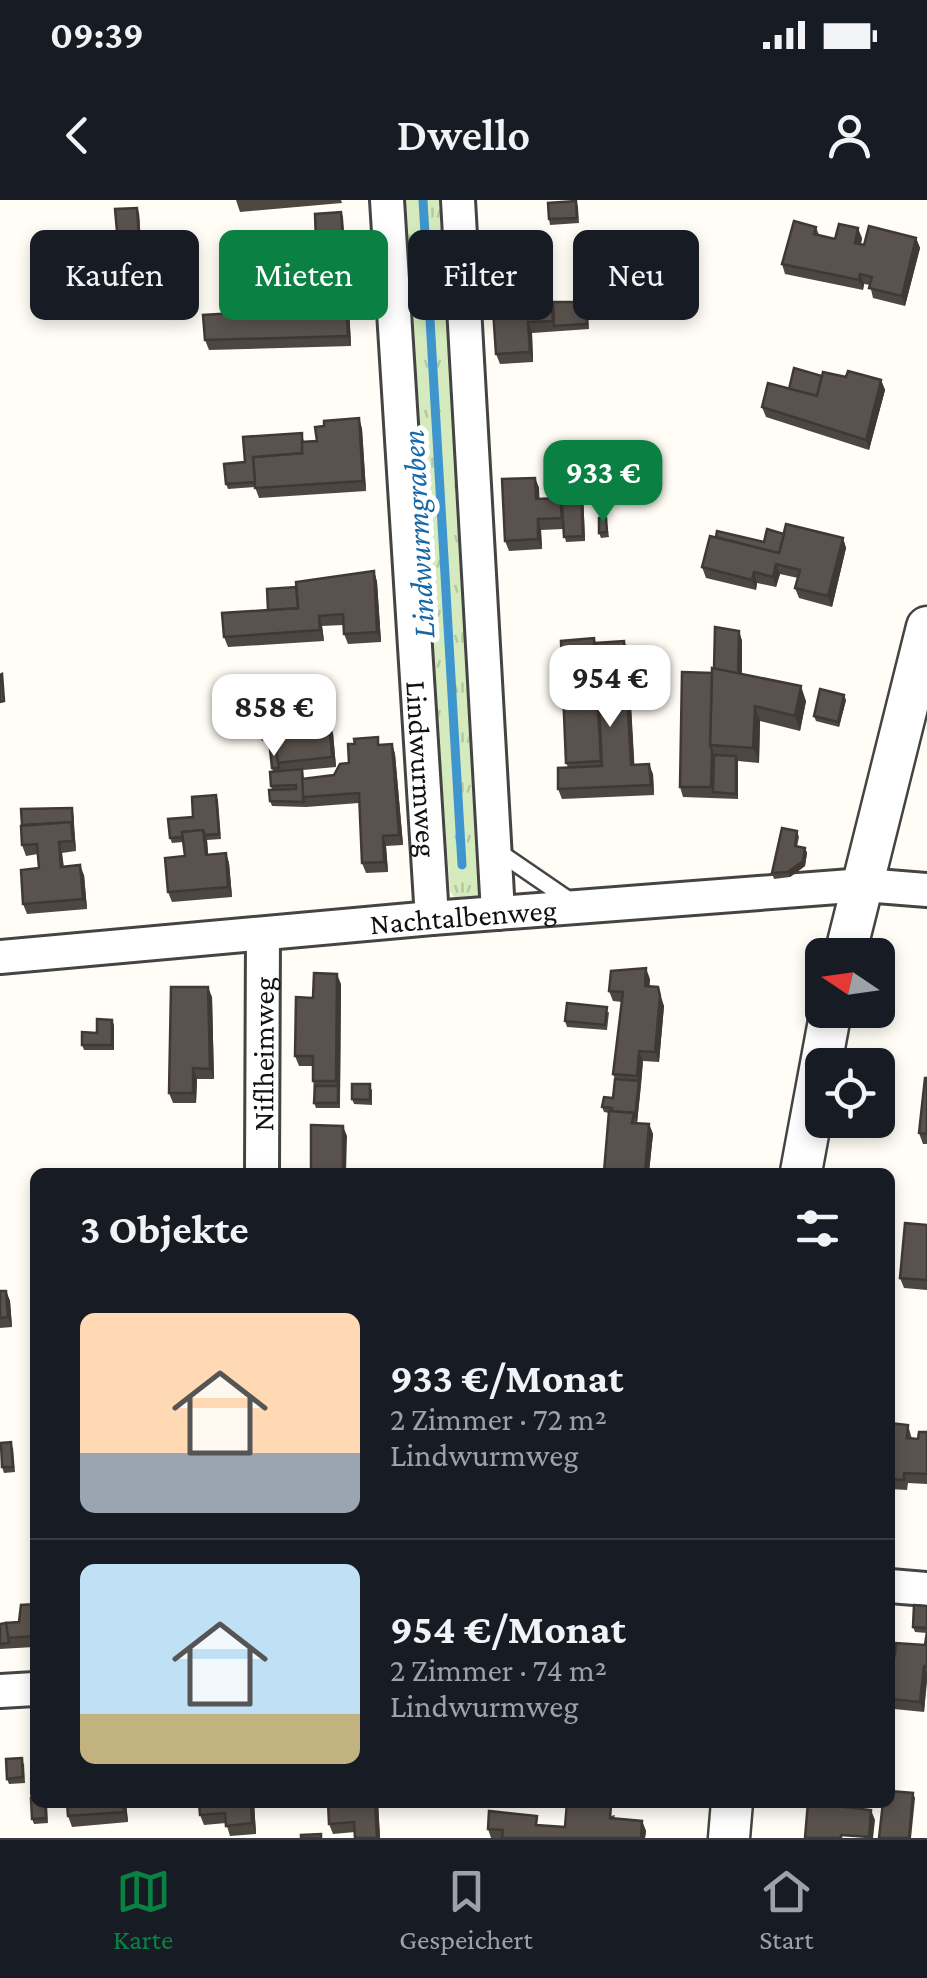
<!DOCTYPE html>
<html lang="de">
<meta charset="utf-8">
<style>
body{margin:0;font-family:"Crimson Pro",serif;background:#242831;color:#f1f3f6;height:100vh;display:flex;flex-direction:column;font-size:38px;white-space:nowrap}
*{box-sizing:border-box;margin:0}
p{font-size:32px;color:#9ea1a6}
.icon{flex:none;width:55px;height:55px;fill:none;stroke:currentColor;stroke-width:2;stroke-linecap:round;stroke-linejoin:round}
.map{position:relative;flex:1;overflow:hidden}
.sheet{position:absolute;left:30px;top:968px;width:865px;height:640px;display:flex;flex-direction:column;background:#171b24;border-radius:15px;box-shadow:0 5px 15px #0003}
.sheet>*{flex:none}
.guide{position:absolute;left:30px;top:30px;width:868px;height:90px;display:flex;gap:20px}
.needle{width:65px;rotate:283deg}
.fabs{position:absolute;left:805px;top:738px;display:grid;gap:20px}
.fabs a{display:grid;place-items:center;width:90px;height:90px;border-radius:15px;background:#171b24;box-shadow:0 5px 15px #0003;font-size:50px}
.price{position:absolute;translate:-50% -85px;padding:0 22px;border-radius:20px;background:#fff;color:#222;font-size:32px;line-height:65px;filter:drop-shadow(0 2px 5px #0008)}
.price::after{content:'';position:absolute;left:50%;top:60px;width:30px;height:22px;margin-left:-15px;background:inherit;clip-path:polygon(0 0,100% 0,50% 100%)}
.price.on{background:#0b8043;color:#fff}
ul{padding:0;list-style:none}
li{display:flex;align-items:center;gap:30px;height:250px;padding:0 50px}
li+li{border-top:2px solid #363941}
li span{display:grid;place-items:center;flex:none;width:280px;height:200px;border-radius:15px;color:#555}
li>.icon{margin-inline-start:auto}
span .icon{width:120px;height:120px;fill:#fffc;stroke-width:1}
li b{font-size:42px}
h2{display:flex;justify-content:space-between;align-items:center;height:120px;padding:0 50px;font-size:42px}
.chip{padding:0 35px;border-radius:15px;background:#171b24;box-shadow:0 5px 15px #0003;font-size:35px;line-height:90px}
.chip.on{background:#0b8043;color:#fff}
.status{display:flex;justify-content:space-between;align-items:center;height:70px;padding:0 50px;background:#171b24;direction:ltr}
.status svg{height:28px;fill:currentColor}
header{display:flex;justify-content:space-between;align-items:center;height:130px;padding:0 50px;background:#171b24;font-size:45px;font-weight:600}
.dock{display:flex;justify-content:space-around;align-items:center;height:140px;border-top:2px solid #363941;background:#171b24;font-size:28px;color:#9ea1a6}
.dock a{display:grid;justify-items:center;gap:5px}
.dock .on{color:#0b8043}
.map>svg:first-child{display:block}
.grass{fill:url(#grass-tufts)}
.lines{fill:none;stroke-linecap:round;stroke-linejoin:round}
.stream{stroke:#3f96cf;stroke-width:9}
.service-casing{stroke:#444;stroke-width:20}
.minor-casing{stroke:#444;stroke-width:38}
.tertiary-casing{stroke:#444;stroke-width:45}
.service{stroke:#fff;stroke-width:15}
.minor{stroke:#fff;stroke-width:32}
.tertiary{stroke:#fff;stroke-width:40}
.wall{fill:#4d4742}
.shaded-wall{fill:#3f3936}
.building{fill:#5a524d;stroke:#3f3936;stroke-width:2.5}
.labels{text-anchor:middle;dominant-baseline:central;stroke-width:10;stroke-linejoin:round;paint-order:stroke}
.street-label{font-size:30px;fill:#111;stroke:#fff}
.water-label{font-size:32px;font-style:italic;fill:#1768a6;stroke:#fff}
</style>
<div class="status"><b>09:39</b><svg viewBox="0 0 49 12"><path d="M0 12V9h3v3zM5 12V6h3v6zM10 12V3h3v9zM15 12V0h3v12zM26 1h20v11H26zM47 4h2v5h-2z"/></svg></div>
<header><svg class="icon" aria-label="back" viewBox="0 0 24 24"><path d="M15 5l-7 7 7 7"/></svg>Dwello<svg class="icon" aria-label="person" viewBox="0 0 24 24"><circle cx="12" cy="8" r="4"/><path d="M4 21q1-7 8-7t8 7"/></svg></header>
<div class="map">
<svg width="927" height="1638" viewBox="0 0 927 1638">
<defs>
<pattern id="grass-tufts" width="24" height="20" patternUnits="userSpaceOnUse" patternTransform="scale(2.5)"><rect width="24" height="20" fill="#d5ebbd"/><path d="M3 7l-1-3M5 7V3M7 7l1-3M15 17l-1-3M17 17v-4M19 17l1-3" fill="none" stroke="#b6c8a1"/></pattern>
</defs>
<rect width="100%" height="100%" fill="#fffdf5"/>
<!-- grass -->
<path class="grass" d="M 399,0 L 449,0 L 482,700 L 456,700 L 450,691 Z"/>
<g class="lines">
<!-- stream -->
<path class="stream" d="M 423,0 L 462,665"/>
<!-- service casing -->
<g class="service-casing">
<path id="service" d="M 496,650 L 572,702"/>
</g>
<!-- minor casing -->
<g class="minor-casing">
<g id="minor">
<path id="s1" d="M 387,0 L 432,718"/>
<path d="M 458,0 L 498,713"/>
<path id="s2" d="M 0,757 L 432,718 L 864,685 L 927,690"/>
<path id="s3" d="M 262,972 L 263,735"/>
<path d="M 890,1386 L 927,1389"/>
<path d="M 0,1491 L 35,1489"/>
</g>
</g>
<!-- tertiary casing -->
<g class="tertiary-casing">
<g id="tertiary">
<path d="M 845,755 L 927,427"/>
<path d="M 801,972 L 831,810"/>
<path d="M 729,1638 L 732,1602"/>
</g>
</g>
<!-- service -->
<use href="#service" class="service"/>
<!-- minor -->
<use href="#minor" class="minor"/>
<!-- tertiary -->
<use href="#tertiary" class="tertiary"/>
</g>
<!-- wall -->
<g class="wall">
<path d="M 236,0 L 341,0 L 342,3 L 240,12 Z"/>
<path d="M 576,1 L 578,7 L 579,23 L 550,25 L 549,19 Z"/>
<path d="M 341,12 L 343,17 L 345,44 L 318,46 L 316,41 Z"/>
<path d="M 139,13 L 142,57 L 120,59 L 119,54 Z"/>
<path d="M 816,27 L 819,35 L 835,39 L 862,38 L 861,44 L 864,45 L 916,38 L 920,48 L 905,106 L 873,98 L 870,85 L 864,84 L 863,90 L 785,74 L 782,64 Z"/>
<path d="M 344,76 L 348,86 L 351,146 L 209,150 L 205,140 L 269,111 L 311,98 Z"/>
<path d="M 530,102 L 531,112 L 588,108 L 589,129 L 532,133 L 533,162 L 500,164 L 496,154 Z"/>
<path d="M 822,176 L 881,180 L 885,190 L 869,250 L 766,217 L 762,207 L 789,189 Z"/>
<path d="M 359,218 L 362,229 L 366,291 L 259,298 L 255,287 L 228,289 L 226,284 L 245,262 L 302,233 L 304,242 L 317,241 L 324,226 Z"/>
<path d="M 535,278 L 539,288 L 539,299 L 562,304 L 583,291 L 585,341 L 566,342 L 563,329 L 541,330 L 542,349 L 509,351 L 505,341 Z"/>
<path d="M 606,318 L 609,337 L 601,338 L 599,333 Z"/>
<path d="M 784,334 L 843,338 L 846,348 L 832,407 L 799,398 L 795,388 L 798,378 L 780,374 L 776,387 L 757,383 L 756,390 L 706,378 L 702,367 Z"/>
<path d="M 374,371 L 377,382 L 381,442 L 348,444 L 344,434 L 343,425 L 322,426 L 324,441 L 228,447 L 224,437 L 268,410 L 296,387 Z"/>
<path d="M 739,431 L 742,441 L 742,474 L 806,501 L 800,531 L 760,521 L 759,563 L 738,561 L 738,599 L 683,597 L 680,587 L 712,473 Z"/>
<path d="M 594,438 L 596,443 L 624,441 L 628,451 L 634,564 L 653,574 L 654,595 L 562,599 L 558,589 L 568,567 L 566,563 Z"/>
<path d="M 846,500 L 839,527 L 816,521 L 814,516 Z"/>
<path d="M 279,527 L 333,533 L 336,567 L 303,570 L 304,579 L 334,575 L 349,563 L 380,545 L 392,544 L 395,554 L 403,645 L 386,646 L 388,672 L 366,673 L 362,663 L 359,603 L 306,607 L 272,606 L 270,601 L 272,590 L 271,586 L 273,572 L 272,568 L 276,549 L 275,538 L 262,541 L 260,536 Z"/>
<path d="M 216,595 L 218,600 L 221,639 L 207,640 L 208,654 L 226,653 L 229,663 L 232,697 L 172,702 L 168,692 L 185,656 L 183,642 L 172,643 L 170,638 Z"/>
<path d="M 72,608 L 73,613 L 76,651 L 62,653 L 64,667 L 84,675 L 87,709 L 27,714 L 23,704 L 39,668 L 38,654 L 26,656 L 22,645 Z"/>
<path d="M 797,631 L 799,637 L 797,647 L 805,648 L 807,653 L 805,666 L 790,677 L 774,679 L 772,673 Z"/>
<path d="M 650,779 L 649,786 L 664,806 L 659,862 L 643,861 L 637,923 L 649,924 L 653,934 L 649,972 L 604,972 L 609,913 L 604,912 L 602,907 L 613,898 L 615,879 L 613,874 L 622,802 L 613,801 L 609,791 Z"/>
<path d="M 341,784 L 340,908 L 316,908 L 314,903 L 313,866 L 299,866 L 295,856 L 313,798 Z"/>
<path d="M 212,797 L 214,879 L 197,879 L 196,903 L 173,903 L 169,893 Z"/>
<path d="M 609,812 L 607,830 L 567,827 L 565,821 Z"/>
<path d="M 114,825 L 114,850 L 84,850 L 82,845 L 97,833 Z"/>
<path d="M 927,878 L 927,944 L 923,944 L 919,933 Z"/>
<path d="M 372,889 L 372,905 L 354,904 L 352,899 Z"/>
<path d="M 927,1025 L 927,1090 L 904,1088 L 900,1078 Z"/>
<path d="M 0,1091 L 6,1091 L 10,1101 L 12,1127 L 0,1128 Z"/>
<path d="M 890,1223 L 908,1225 L 912,1239 L 918,1239 L 927,1232 L 927,1284 L 908,1283 L 907,1290 L 890,1289 Z"/>
<path d="M 13,1247 L 15,1272 L 4,1273 L 2,1267 Z"/>
<path d="M 35,1404 L 35,1451 L 34,1447 L 0,1449 L 0,1424 L 19,1422 Z"/>
<path d="M 927,1406 L 927,1482 L 924,1512 L 894,1509 L 890,1499 L 890,1447 L 895,1454 L 925,1445 L 927,1433 L 915,1432 L 913,1427 Z"/>
<path d="M 24,1563 L 25,1583 L 9,1584 L 7,1579 Z"/>
<path d="M 35,1602 L 47,1602 L 48,1623 L 34,1624 L 32,1619 Z"/>
<path d="M 67,1602 L 126,1602 L 128,1622 L 72,1627 L 68,1616 Z"/>
<path d="M 254,1602 L 256,1634 L 230,1636 L 226,1623 L 204,1625 L 200,1615 Z"/>
<path d="M 328,1602 L 378,1602 L 380,1638 L 355,1632 L 333,1634 L 329,1624 Z"/>
<path d="M 615,1615 L 614,1618 L 642,1621 L 646,1631 L 645,1638 L 491,1638 L 488,1629 L 541,1625 L 565,1627 Z"/>
</g>
<!-- shaded-wall -->
<g class="shaded-wall">
<path d="M 137,8 L 139,13 L 142,57 L 140,52 Z"/>
<path d="M 858,28 L 862,38 L 859,53 L 855,43 Z"/>
<path d="M 916,38 L 920,48 L 905,106 L 902,96 Z"/>
<path d="M 860,74 L 864,84 L 863,90 L 859,80 Z"/>
<path d="M 344,76 L 348,86 L 351,146 L 348,136 Z"/>
<path d="M 528,122 L 532,133 L 533,162 L 530,152 Z"/>
<path d="M 881,180 L 885,190 L 869,250 L 866,240 Z"/>
<path d="M 359,218 L 362,229 L 366,291 L 363,281 Z"/>
<path d="M 535,278 L 539,288 L 540,309 L 536,299 Z"/>
<path d="M 581,286 L 583,291 L 585,341 L 583,336 Z"/>
<path d="M 538,319 L 541,330 L 542,349 L 538,339 Z"/>
<path d="M 843,338 L 846,348 L 832,407 L 828,396 Z"/>
<path d="M 776,364 L 780,374 L 776,387 L 773,377 Z"/>
<path d="M 374,371 L 377,382 L 381,442 L 377,432 Z"/>
<path d="M 754,372 L 757,383 L 756,390 L 752,380 Z"/>
<path d="M 319,416 L 322,426 L 324,441 L 320,430 Z"/>
<path d="M 739,431 L 742,441 L 742,488 L 738,477 Z"/>
<path d="M 624,441 L 628,451 L 635,575 L 631,565 Z"/>
<path d="M 801,486 L 806,501 L 800,531 L 795,516 Z"/>
<path d="M 844,495 L 846,500 L 839,527 L 838,522 Z"/>
<path d="M 755,506 L 760,521 L 759,563 L 753,548 Z"/>
<path d="M 329,522 L 333,533 L 336,567 L 332,557 Z"/>
<path d="M 392,544 L 395,554 L 403,645 L 399,635 Z"/>
<path d="M 736,556 L 738,562 L 738,599 L 736,594 Z"/>
<path d="M 649,564 L 653,574 L 654,595 L 651,585 Z"/>
<path d="M 72,608 L 73,613 L 76,651 L 73,641 Z"/>
<path d="M 203,630 L 207,640 L 209,665 L 206,655 Z"/>
<path d="M 383,636 L 386,646 L 388,672 L 384,662 Z"/>
<path d="M 59,642 L 62,653 L 64,677 L 61,667 Z"/>
<path d="M 805,648 L 807,653 L 805,666 L 790,677 L 788,672 Z"/>
<path d="M 226,653 L 229,663 L 232,697 L 228,687 Z"/>
<path d="M 80,665 L 84,675 L 87,709 L 83,699 Z"/>
<path d="M 646,768 L 650,779 L 649,796 L 645,786 Z"/>
<path d="M 337,774 L 341,784 L 340,891 L 336,881 Z"/>
<path d="M 208,787 L 212,797 L 214,879 L 210,869 Z"/>
<path d="M 658,787 L 664,806 L 659,862 L 655,852 Z"/>
<path d="M 112,820 L 114,825 L 114,850 L 112,845 Z"/>
<path d="M 639,851 L 643,861 L 641,886 L 637,876 Z"/>
<path d="M 193,868 L 197,879 L 196,903 L 193,893 Z"/>
<path d="M 639,881 L 641,886 L 637,923 L 635,918 Z"/>
<path d="M 649,924 L 653,934 L 649,972 L 645,972 Z"/>
<path d="M 343,926 L 347,936 L 346,972 L 343,972 Z"/>
<path d="M 6,1091 L 10,1101 L 12,1127 L 8,1117 Z"/>
<path d="M 924,1466 L 927,1475 L 924,1512 L 920,1502 Z"/>
<path d="M 913,1593 L 915,1598 L 911,1638 L 909,1638 Z"/>
<path d="M 123,1602 L 126,1602 L 128,1622 L 124,1612 Z"/>
<path d="M 251,1602 L 254,1602 L 256,1634 L 252,1623 Z"/>
<path d="M 375,1602 L 378,1602 L 380,1638 L 377,1638 Z"/>
<path d="M 871,1610 L 875,1620 L 873,1638 L 869,1638 Z"/>
<path d="M 642,1621 L 646,1631 L 645,1638 L 641,1638 Z"/>
</g>
<!-- building -->
<g class="building">
<path d="M 576,1 L 577,18 L 549,19 L 548,3 Z"/>
<path d="M 137,8 L 140,52 L 119,54 L 115,9 Z"/>
<path d="M 341,12 L 343,39 L 316,41 L 315,14 Z"/>
<path d="M 794,21 L 816,27 L 814,34 L 835,39 L 839,24 L 858,28 L 855,43 L 864,45 L 869,26 L 916,38 L 902,96 L 869,88 L 872,77 L 860,74 L 859,80 L 782,64 Z"/>
<path d="M 344,76 L 348,136 L 205,140 L 203,115 L 269,111 L 268,100 L 311,98 L 309,78 Z"/>
<path d="M 526,92 L 527,112 L 552,110 L 553,121 L 528,122 L 530,152 L 496,154 L 492,94 Z"/>
<path d="M 553,102 L 586,102 L 587,124 L 554,126 Z"/>
<path d="M 794,168 L 822,176 L 817,196 L 789,189 Z"/>
<path d="M 848,171 L 881,180 L 866,240 L 762,207 L 768,183 L 817,196 L 823,172 L 846,177 Z"/>
<path d="M 359,218 L 363,281 L 255,288 L 253,257 L 302,253 L 301,242 L 317,241 L 315,227 L 324,226 L 324,221 Z"/>
<path d="M 302,233 L 302,253 L 253,257 L 255,282 L 226,284 L 224,264 L 245,262 L 243,237 Z"/>
<path d="M 535,278 L 536,299 L 560,298 L 562,318 L 538,319 L 538,339 L 505,341 L 502,279 Z"/>
<path d="M 581,286 L 583,336 L 564,337 L 561,287 Z"/>
<path d="M 599,318 L 606,318 L 607,332 L 599,333 Z"/>
<path d="M 786,324 L 843,338 L 828,396 L 795,388 L 800,370 L 776,364 L 773,377 L 754,372 L 752,380 L 702,367 L 710,336 L 779,353 Z"/>
<path d="M 767,329 L 784,334 L 779,353 L 716,337 L 717,331 L 764,342 Z"/>
<path d="M 374,371 L 377,432 L 344,434 L 343,414 L 319,416 L 320,430 L 224,437 L 222,413 L 298,408 L 296,382 Z"/>
<path d="M 296,387 L 298,408 L 268,410 L 267,389 Z"/>
<path d="M 715,427 L 739,431 L 738,474 L 714,469 Z"/>
<path d="M 594,438 L 601,561 L 566,563 L 561,441 Z"/>
<path d="M 624,441 L 631,565 L 649,564 L 651,585 L 558,589 L 558,568 L 602,566 L 596,443 Z"/>
<path d="M 712,468 L 801,486 L 795,516 L 755,506 L 753,548 L 710,545 Z"/>
<path d="M 682,472 L 712,473 L 710,545 L 712,551 L 711,587 L 680,587 Z"/>
<path d="M 2,474 L 4,501 L 0,502 L 0,475 Z"/>
<path d="M 820,489 L 844,495 L 838,522 L 814,516 Z"/>
<path d="M 277,521 L 278,527 L 273,527 L 274,532 L 260,536 L 259,523 Z"/>
<path d="M 329,522 L 332,557 L 277,563 L 273,527 Z"/>
<path d="M 378,537 L 378,545 L 392,544 L 399,635 L 383,636 L 384,662 L 362,663 L 359,593 L 303,597 L 301,579 L 334,575 L 340,564 L 349,563 L 348,544 L 355,544 L 354,539 Z"/>
<path d="M 270,549 L 276,549 L 279,568 L 272,568 Z"/>
<path d="M 714,555 L 736,556 L 736,594 L 713,592 Z"/>
<path d="M 302,569 L 303,597 L 304,602 L 270,601 L 269,590 L 296,589 L 296,585 L 271,586 L 270,572 Z"/>
<path d="M 216,595 L 219,634 L 205,635 L 203,630 L 182,632 L 183,637 L 170,638 L 168,619 L 193,617 L 192,597 Z"/>
<path d="M 72,608 L 73,627 L 71,622 L 22,625 L 21,609 Z"/>
<path d="M 71,622 L 73,641 L 59,642 L 61,667 L 80,665 L 83,699 L 23,704 L 21,670 L 39,668 L 37,644 L 22,645 L 21,626 Z"/>
<path d="M 782,628 L 797,631 L 795,646 L 805,648 L 803,661 L 788,672 L 772,673 Z"/>
<path d="M 203,630 L 206,655 L 226,653 L 228,687 L 168,692 L 165,658 L 185,656 L 182,632 Z"/>
<path d="M 646,768 L 645,786 L 658,787 L 660,796 L 655,852 L 639,851 L 637,876 L 613,874 L 623,792 L 609,791 L 611,771 Z"/>
<path d="M 314,773 L 337,774 L 336,881 L 313,881 L 313,856 L 295,856 L 296,797 L 313,798 Z"/>
<path d="M 171,787 L 208,787 L 210,869 L 193,868 L 193,893 L 169,893 Z"/>
<path d="M 567,803 L 607,807 L 605,825 L 565,821 Z"/>
<path d="M 97,819 L 112,820 L 112,845 L 82,845 L 82,832 L 97,833 Z"/>
<path d="M 925,878 L 927,878 L 927,934 L 919,933 Z"/>
<path d="M 615,879 L 639,881 L 635,918 L 634,913 L 612,911 L 612,908 L 602,907 L 604,897 L 613,898 Z"/>
<path d="M 352,884 L 370,884 L 370,900 L 352,899 Z"/>
<path d="M 315,886 L 338,886 L 338,903 L 314,903 Z"/>
<path d="M 609,911 L 634,913 L 632,923 L 649,924 L 645,972 L 604,972 Z"/>
<path d="M 311,925 L 343,926 L 343,972 L 311,972 Z"/>
<path d="M 905,1023 L 927,1025 L 927,1080 L 900,1078 Z"/>
<path d="M 0,1091 L 6,1091 L 8,1117 L 0,1118 Z"/>
<path d="M 890,1223 L 908,1225 L 907,1238 L 918,1239 L 919,1232 L 927,1232 L 927,1274 L 904,1273 L 904,1280 L 890,1279 Z"/>
<path d="M 11,1242 L 13,1267 L 2,1267 L 1,1243 Z"/>
<path d="M 35,1404 L 35,1448 L 33,1436 L 7,1438 L 6,1423 L 19,1422 L 21,1405 Z"/>
<path d="M 914,1405 L 927,1406 L 927,1428 L 913,1427 Z"/>
<path d="M 6,1423 L 9,1443 L 0,1444 L 0,1424 Z"/>
<path d="M 927,1432 L 927,1467 L 924,1466 L 920,1502 L 890,1499 L 892,1479 L 890,1478 L 890,1447 L 895,1454 L 896,1443 L 925,1445 Z"/>
<path d="M 22,1558 L 23,1577 L 7,1579 L 6,1559 Z"/>
<path d="M 890,1591 L 913,1593 L 909,1638 L 879,1638 L 883,1602 L 890,1602 Z"/>
<path d="M 35,1597 L 35,1602 L 45,1602 L 46,1618 L 32,1619 L 31,1598 Z"/>
<path d="M 67,1602 L 123,1602 L 124,1612 L 68,1616 Z"/>
<path d="M 199,1602 L 251,1602 L 252,1623 L 226,1626 L 225,1613 L 200,1615 Z"/>
<path d="M 328,1602 L 375,1602 L 377,1638 L 355,1638 L 354,1622 L 329,1624 Z"/>
<path d="M 567,1602 L 611,1605 L 610,1618 L 642,1621 L 641,1638 L 502,1638 L 503,1630 L 488,1629 L 489,1611 L 537,1616 L 536,1625 L 565,1627 Z"/>
<path d="M 808,1602 L 844,1602 L 844,1607 L 871,1610 L 869,1637 L 841,1635 L 841,1638 L 805,1638 Z"/>
<path d="M 321,1634 L 321,1638 L 301,1638 L 301,1635 Z"/>
</g>
<g class="labels">
<!-- street labels -->
<g class="street-label">
<text stroke="none"><textPath href="#s1" startOffset="570">Lindwurmweg</textPath></text>
<text stroke="none"><textPath href="#s2" startOffset="465">Nachtalbenweg</textPath></text>
<text stroke="none"><textPath href="#s3" startOffset="118">Niflheimweg</textPath></text>
</g>
<!-- water labels -->
<g class="water-label">
<text transform="translate(418 334) rotate(-93)">Lindwurmgraben</text>
</g>
</g>
</svg>
<div class="fabs">
<a><svg class="needle" viewBox="-14 -14 28 28"><path d="M0-13l5 13h-10z" fill="#e53935"/><path d="M0 13l5-13h-10z" fill="#9ea1a6"/></svg></a>
<a><svg class="icon" aria-label="locate" viewBox="0 0 24 24"><circle cx="12" cy="12" r="6"/><path d="M12 2v4M12 18v4M2 12h4M18 12h4"/></svg></a>
</div>
<b class="price on" style="left:603px;top:325px">933 €</b>
<b class="price" style="left:610px;top:530px">954 €</b>
<b class="price" style="left:274px;top:559px">858 €</b>
<div class="guide">
<a class="chip">Kaufen</a>
<a class="chip on">Mieten</a>
<a class="chip">Filter</a>
<a class="chip">Neu</a>
</div>
<section class="sheet">
<h2>3 Objekte<svg class="icon" aria-label="filters" viewBox="0 0 24 24"><path d="M4 7h16M4 17h16"/><circle cx="9" cy="7" r="2"/><circle cx="15" cy="17" r="2"/></svg></h2>
<ul>
<li><span style="background:linear-gradient(#ffd9b3 70%,#9aa5b1 0)"><svg class="icon" aria-label="home" viewBox="0 0 24 24"><path d="M3 11l9-7 9 7M6 9v11h12V9"/></svg></span><div><b>933 €/Monat</b><p>2 Zimmer · 72 m²</p><p>Lindwurmweg</p></div></li>
<li><span style="background:linear-gradient(#bfe0f5 75%,#c2b280 0)"><svg class="icon" aria-label="home" viewBox="0 0 24 24"><path d="M3 11l9-7 9 7M6 9v11h12V9"/></svg></span><div><b>954 €/Monat</b><p>2 Zimmer · 74 m²</p><p>Lindwurmweg</p></div></li>
</ul>
</section>
</div>
<nav class="dock">
<a class="on"><svg class="icon" aria-label="map" viewBox="0 0 24 24"><path d="M3 6l6-2 6 2 6-2v14l-6 2-6-2-6 2zM9 4v14M15 6v14"/></svg>Karte</a>
<a><svg class="icon" aria-label="saved" viewBox="0 0 24 24"><path d="M7 4h10v16l-5-4-5 4z"/></svg>Gespeichert</a>
<a><svg class="icon" aria-label="home" viewBox="0 0 24 24"><path d="M3 11l9-7 9 7M6 9v11h12V9"/></svg>Start</a>
</nav>
